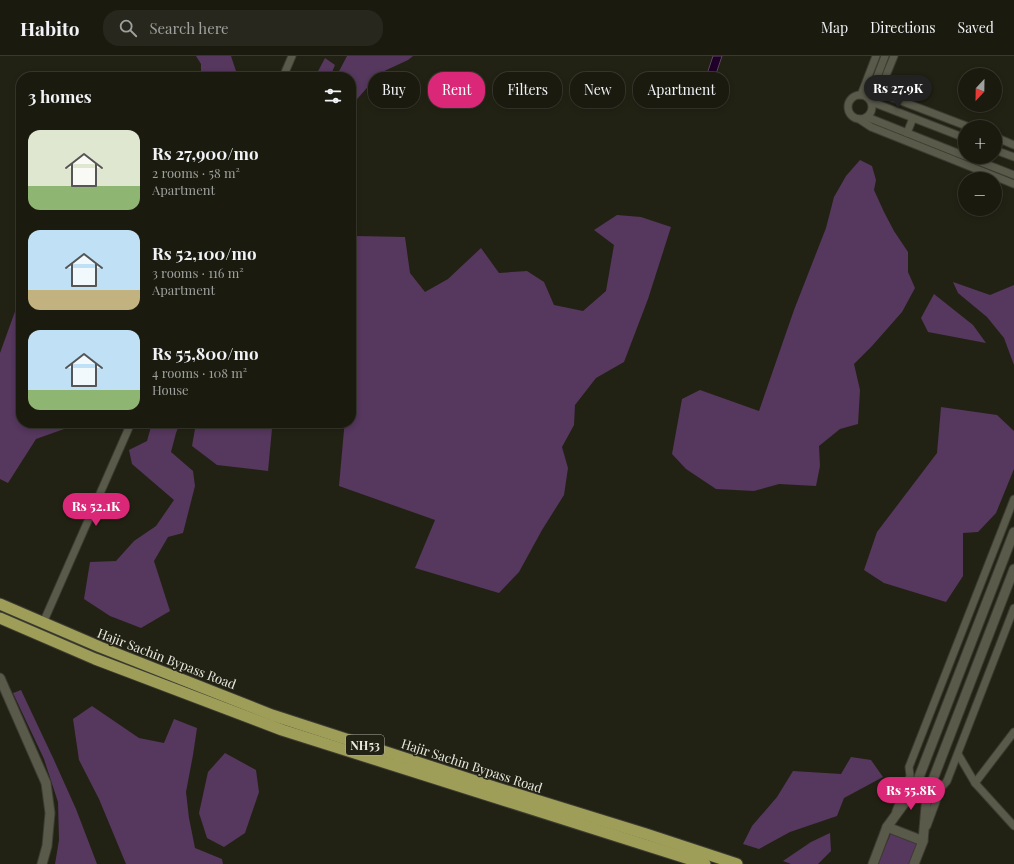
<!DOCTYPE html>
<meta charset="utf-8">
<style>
body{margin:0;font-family:"Playfair Display",serif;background:#27271d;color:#f1f3f6;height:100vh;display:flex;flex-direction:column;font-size:15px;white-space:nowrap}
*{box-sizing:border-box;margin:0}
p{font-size:13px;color:#9fa19e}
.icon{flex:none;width:22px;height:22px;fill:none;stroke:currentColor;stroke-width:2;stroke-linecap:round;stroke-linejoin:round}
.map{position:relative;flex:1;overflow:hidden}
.sheet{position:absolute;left:16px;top:16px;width:340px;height:356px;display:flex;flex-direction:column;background:#1a1a0f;border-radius:16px;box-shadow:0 2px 6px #0003,0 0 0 1px #38382f}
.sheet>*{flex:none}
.guide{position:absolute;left:368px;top:16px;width:380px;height:36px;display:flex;gap:8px}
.needle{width:26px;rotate:202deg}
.tools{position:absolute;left:958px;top:12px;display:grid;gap:8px}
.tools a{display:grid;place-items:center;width:44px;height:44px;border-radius:50%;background:#1a1a0f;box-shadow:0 2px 6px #0003,0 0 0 1px #38382f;font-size:20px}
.price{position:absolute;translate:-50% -34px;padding:0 9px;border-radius:14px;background:#db2777;color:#fff;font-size:13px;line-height:26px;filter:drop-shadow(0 1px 2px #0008)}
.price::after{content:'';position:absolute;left:50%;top:24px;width:12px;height:9px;margin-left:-6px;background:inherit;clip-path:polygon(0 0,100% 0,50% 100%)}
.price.active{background:#222;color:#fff}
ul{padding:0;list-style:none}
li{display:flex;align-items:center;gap:12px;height:100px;padding:0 12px}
li span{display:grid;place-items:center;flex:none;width:112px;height:80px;border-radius:12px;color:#555}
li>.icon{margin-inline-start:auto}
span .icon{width:48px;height:48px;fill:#fffc;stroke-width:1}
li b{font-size:17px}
h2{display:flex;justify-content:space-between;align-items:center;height:48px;padding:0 12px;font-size:17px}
.tag{padding:0 14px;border-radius:16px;background:#1a1a0f;box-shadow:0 2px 6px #0003,0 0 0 1px #38382f;font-size:14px;line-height:36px}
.tag.active{background:#db2777;color:#fff}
header{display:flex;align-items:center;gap:24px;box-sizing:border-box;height:56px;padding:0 20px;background:#1a1a0f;border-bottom:1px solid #38382f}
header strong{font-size:19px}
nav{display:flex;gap:22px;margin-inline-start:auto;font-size:14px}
.search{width:280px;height:36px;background:#27271d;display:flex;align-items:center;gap:10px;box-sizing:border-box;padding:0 14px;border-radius:16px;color:#9fa19e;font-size:15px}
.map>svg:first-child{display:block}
.green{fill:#56375e}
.water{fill:#1f0028;stroke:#5c4660}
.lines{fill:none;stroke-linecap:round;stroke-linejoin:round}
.minor-casing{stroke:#3c3c33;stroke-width:9}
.tertiary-casing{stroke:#3c3c33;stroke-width:11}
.trunk-casing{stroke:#3c3c33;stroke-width:13}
.minor{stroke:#5a5a4b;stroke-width:7}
.tertiary{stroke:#5a5a4b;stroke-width:9}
.trunk{stroke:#9e9e58;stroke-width:11}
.labels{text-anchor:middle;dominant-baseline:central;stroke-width:3;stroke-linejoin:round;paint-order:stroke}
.shield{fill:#222214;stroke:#aeaea4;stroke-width:1}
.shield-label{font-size:12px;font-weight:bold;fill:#eaeae1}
.street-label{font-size:13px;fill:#eaeae1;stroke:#222214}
</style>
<header>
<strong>Habito</strong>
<div class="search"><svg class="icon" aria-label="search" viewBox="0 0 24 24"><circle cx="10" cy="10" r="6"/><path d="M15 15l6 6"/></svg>Search here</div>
<nav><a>Map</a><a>Directions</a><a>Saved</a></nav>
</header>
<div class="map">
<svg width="1014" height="808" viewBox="0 0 1014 808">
<rect width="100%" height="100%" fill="#222214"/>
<!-- green -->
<g class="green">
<path d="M 196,0 L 231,0 L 236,15 L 233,21 L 201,21 L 201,8 Z"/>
<path d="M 347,0 L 413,0 L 408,4 L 380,17 L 351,50 L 351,21 L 336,21 Z"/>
<path d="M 325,2 L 335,9 L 330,21 L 315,21 Z"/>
<path d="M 860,104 L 872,110 L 876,124 L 874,134 L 884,156 L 894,175 L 908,196 L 908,216 L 915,232 L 902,256 L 872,290 L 854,308 L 860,334 L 858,368 L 840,373 L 819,390 L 820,410 L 816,430 L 779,428 L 754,435 L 716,433 L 686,413 L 672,398 L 682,343 L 700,334 L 759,355 L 794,254 L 826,172 L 834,141 L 846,120 Z"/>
<path d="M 617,159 L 641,161 L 671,171 L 648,243 L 624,306 L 596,322 L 575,349 L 574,369 L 562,391 L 568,412 L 564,439 L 542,474 L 519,516 L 499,537 L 415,512 L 435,464 L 339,430 L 344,374 L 345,367 L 351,367 L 351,341 L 354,328 L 351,326 L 351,186 L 356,180 L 405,181 L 410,217 L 425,236 L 448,223 L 481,192 L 499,217 L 527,215 L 544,226 L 554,249 L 583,255 L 606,235 L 614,189 L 594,174 Z"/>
<path d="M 953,226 L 990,239 L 1014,229 L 1014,309 L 1004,282 L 987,261 L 958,237 Z"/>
<path d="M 934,238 L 973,269 L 986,287 L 928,276 L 921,262 Z"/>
<path d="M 17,250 L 21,252 L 21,367 L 81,367 L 36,383 L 8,427 L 0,423 L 0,297 Z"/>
<path d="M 941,351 L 997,359 L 1014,375 L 1014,413 L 996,457 L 978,476 L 963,477 L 963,520 L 946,546 L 884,527 L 864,514 L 877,476 L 937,397 Z"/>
<path d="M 152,367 L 180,367 L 176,377 L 171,396 L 193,415 L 195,430 L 183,477 L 168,481 L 154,505 L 170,555 L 141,572 L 110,560 L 84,543 L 90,506 L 116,505 L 134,485 L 156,470 L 174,444 L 132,408 L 129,394 L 147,385 Z"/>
<path d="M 196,367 L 242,367 L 272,373 L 268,415 L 217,409 L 192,390 Z"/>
<path d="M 21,634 L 54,704 L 76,753 L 97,808 L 55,808 L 59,784 L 58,746 L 44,703 L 13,637 Z"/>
<path d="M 92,650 L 139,682 L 164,687 L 174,663 L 197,672 L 193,699 L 186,736 L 189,762 L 195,792 L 222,803 L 223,808 L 126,808 L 99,743 L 79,704 L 73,663 Z"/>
<path d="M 225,697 L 256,714 L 259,736 L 245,777 L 224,791 L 207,782 L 199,757 L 208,716 Z"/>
<path d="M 851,701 L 871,704 L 883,721 L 844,742 L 837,760 L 790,776 L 759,793 L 743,788 L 752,770 L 777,741 L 793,715 L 841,718 Z"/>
<path d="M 830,777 L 831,795 L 818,808 L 791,808 L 783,805 L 811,786 Z"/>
<path d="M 891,777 L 917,787 L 909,808 L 878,808 Z"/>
</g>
<!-- water -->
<path class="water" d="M 713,0 L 722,0 L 714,24 L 706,21 Z"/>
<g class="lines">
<!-- minor casing -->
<g class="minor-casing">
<g id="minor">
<path d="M 894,0 L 883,27 C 883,33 884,36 888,40 L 969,71"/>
<path d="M 283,21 L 292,0"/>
<circle cx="860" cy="51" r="12"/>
<path d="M 861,39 L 876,0"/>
<path d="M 869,42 L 885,0"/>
<path d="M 872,46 L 965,82"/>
<path d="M 867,61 L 965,100"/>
<path d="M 859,63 L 871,71 L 1014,128"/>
<path d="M 907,77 L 913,62"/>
<path d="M 995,81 L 1014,89"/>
<path d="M 995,94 L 1014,101"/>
<path d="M 968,101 L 1014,119"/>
<path d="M 43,567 L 131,367"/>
<path d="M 958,698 L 975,727 L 1014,676"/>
<path d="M 975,727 L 1014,770"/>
<path d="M 896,755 L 910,720 L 909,711 L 1014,443"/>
<path d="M 927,770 L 941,732 L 947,725 L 1014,552"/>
</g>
</g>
<!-- tertiary casing -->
<g class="tertiary-casing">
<g id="tertiary">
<path d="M 0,622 L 46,727 L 50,757 L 47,790 L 42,808"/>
<path d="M 887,771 L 923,785"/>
<path d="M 873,808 L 887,771 L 914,734 L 1014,476"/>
<path d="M 914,808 L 923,785 L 927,739 L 1014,513"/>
</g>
</g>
<!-- trunk casing -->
<g class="trunk-casing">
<g id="trunk">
<path d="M 0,548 L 100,591 L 272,659 L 494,731 L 646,778 L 737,808"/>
<path d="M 0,562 L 95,603 L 282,674 L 705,808"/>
</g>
</g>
<!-- minor -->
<use href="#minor" class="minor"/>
<!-- tertiary -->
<use href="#tertiary" class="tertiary"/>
<!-- trunk -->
<use href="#trunk" class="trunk"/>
</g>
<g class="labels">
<!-- shield labels -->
<rect class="shield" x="346" y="679" width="38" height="20" rx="3"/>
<g class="shield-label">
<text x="365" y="689">NH53</text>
</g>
<!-- street labels -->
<g class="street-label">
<text transform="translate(167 602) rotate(21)">Hajir Sachin Bypass Road</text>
<text transform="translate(472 709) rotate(18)">Hajir Sachin Bypass Road</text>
</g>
</g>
</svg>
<div class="tools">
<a><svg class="needle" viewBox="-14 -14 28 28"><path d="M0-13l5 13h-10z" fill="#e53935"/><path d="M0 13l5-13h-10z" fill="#9fa19e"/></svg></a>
<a>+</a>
<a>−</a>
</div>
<b class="price active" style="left:898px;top:53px">Rs 27.9K</b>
<b class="price" style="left:96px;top:471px">Rs 52.1K</b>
<b class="price" style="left:911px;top:755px">Rs 55.8K</b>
<div class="guide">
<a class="tag">Buy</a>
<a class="tag active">Rent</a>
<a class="tag">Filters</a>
<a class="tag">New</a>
<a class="tag">Apartment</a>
</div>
<section class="sheet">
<h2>3 homes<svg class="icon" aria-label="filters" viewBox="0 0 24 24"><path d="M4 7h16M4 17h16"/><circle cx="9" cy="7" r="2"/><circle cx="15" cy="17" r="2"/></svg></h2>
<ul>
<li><span style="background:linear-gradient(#dfe7d0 70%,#8fb573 0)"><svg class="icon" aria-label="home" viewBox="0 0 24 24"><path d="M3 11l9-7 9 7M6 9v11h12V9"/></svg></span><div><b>Rs 27,900/mo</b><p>2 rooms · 58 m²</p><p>Apartment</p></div></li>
<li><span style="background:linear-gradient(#bfe0f5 75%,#c2b280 0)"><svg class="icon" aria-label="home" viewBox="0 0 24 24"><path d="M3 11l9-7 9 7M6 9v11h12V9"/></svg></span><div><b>Rs 52,100/mo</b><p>3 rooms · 116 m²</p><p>Apartment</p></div></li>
<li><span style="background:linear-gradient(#bfe0f5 75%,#8fb573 0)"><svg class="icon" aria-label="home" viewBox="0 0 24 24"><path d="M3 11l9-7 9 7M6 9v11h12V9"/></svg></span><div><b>Rs 55,800/mo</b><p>4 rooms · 108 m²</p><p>House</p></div></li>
</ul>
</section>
</div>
